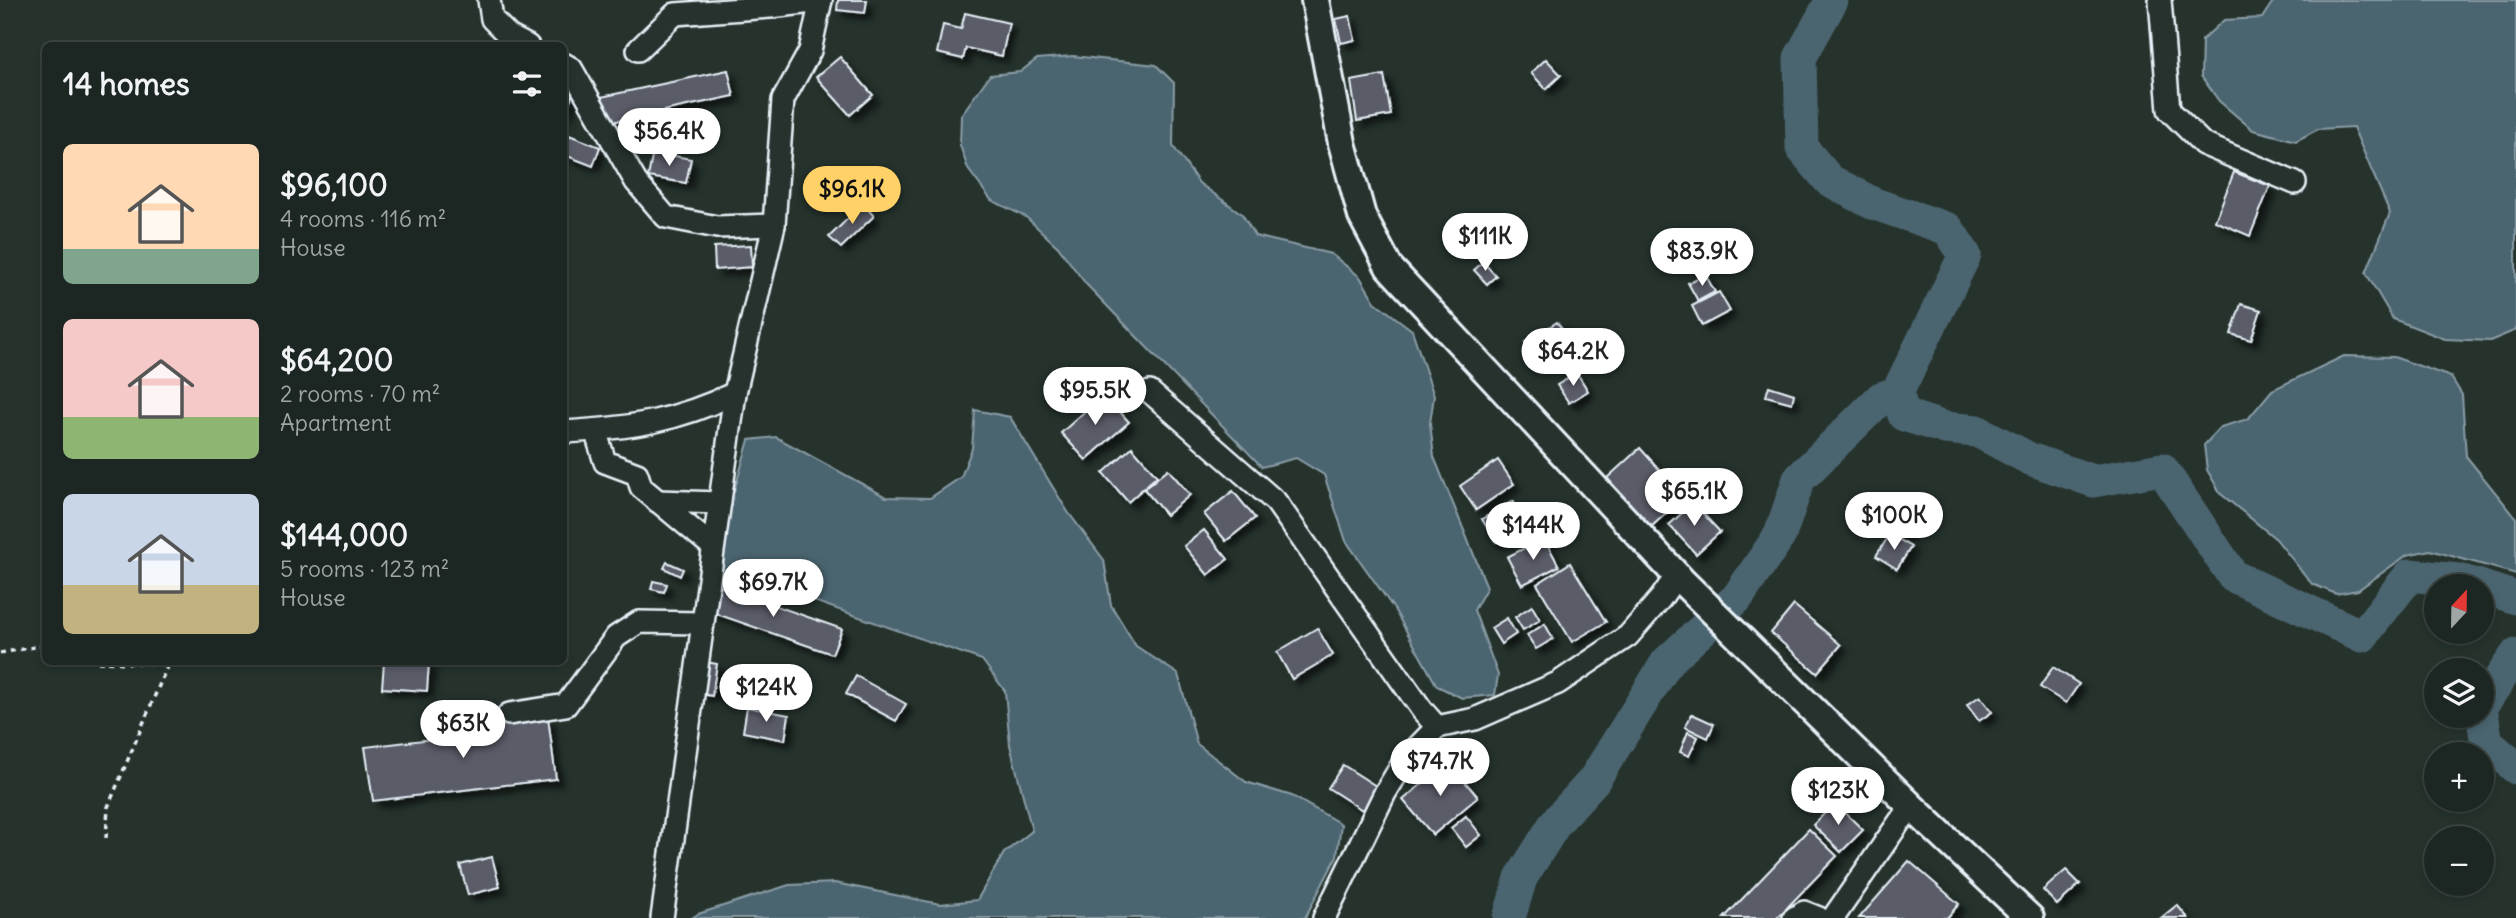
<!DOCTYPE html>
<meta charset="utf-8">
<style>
body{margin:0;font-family:Delius,sans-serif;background:#29322f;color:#f1f3f6;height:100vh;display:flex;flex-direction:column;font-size:26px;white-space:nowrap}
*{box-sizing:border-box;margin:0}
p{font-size:23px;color:#a0a5a5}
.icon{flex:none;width:38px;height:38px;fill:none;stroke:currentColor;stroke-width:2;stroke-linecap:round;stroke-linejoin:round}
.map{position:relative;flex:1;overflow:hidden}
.sheet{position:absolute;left:42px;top:42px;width:525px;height:623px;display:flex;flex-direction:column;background:#1c2622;border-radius:10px;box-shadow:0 4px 10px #0003,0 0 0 2px #3a4340}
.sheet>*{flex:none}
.needle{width:46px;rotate:22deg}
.tools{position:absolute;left:2424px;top:574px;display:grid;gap:14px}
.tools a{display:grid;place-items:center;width:70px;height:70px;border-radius:50%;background:#1c2622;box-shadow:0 4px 10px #0003,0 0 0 2px #3a4340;font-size:35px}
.price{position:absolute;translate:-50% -60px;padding:0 16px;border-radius:24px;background:#fff;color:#222;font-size:23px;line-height:46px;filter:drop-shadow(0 2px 4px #0008)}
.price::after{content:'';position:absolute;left:50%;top:42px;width:21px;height:16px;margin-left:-10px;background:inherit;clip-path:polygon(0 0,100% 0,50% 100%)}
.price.on{background:#ffd166;color:#111}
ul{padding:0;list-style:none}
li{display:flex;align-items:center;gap:21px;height:175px;padding:0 21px}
li span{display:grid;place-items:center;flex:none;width:196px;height:140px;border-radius:10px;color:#555}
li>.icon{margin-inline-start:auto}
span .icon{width:84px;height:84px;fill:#fffc;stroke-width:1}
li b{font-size:30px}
h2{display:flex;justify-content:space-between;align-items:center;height:84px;padding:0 21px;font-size:30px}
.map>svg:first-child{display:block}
.water{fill:#4c6570;stroke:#8a9da6;stroke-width:2}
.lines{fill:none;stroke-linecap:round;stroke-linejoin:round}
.river{stroke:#4c6570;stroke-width:33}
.building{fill:#5a5c68;stroke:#e8f1f8;stroke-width:2;filter:url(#shadow)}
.minor-casing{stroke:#e8f1f8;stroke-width:26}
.major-casing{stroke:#e8f1f8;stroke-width:32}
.path{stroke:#e8f1f8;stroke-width:3.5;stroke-dasharray:5 5;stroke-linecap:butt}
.minor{stroke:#26332d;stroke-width:21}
.major{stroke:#26332d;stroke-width:26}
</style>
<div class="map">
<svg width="2516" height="918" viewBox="0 0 2516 918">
<defs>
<filter id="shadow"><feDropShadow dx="6" dy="6" stdDeviation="3.5" flood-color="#0009"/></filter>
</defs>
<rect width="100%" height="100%" fill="#26332d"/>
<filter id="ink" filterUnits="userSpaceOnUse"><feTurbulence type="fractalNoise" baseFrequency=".0143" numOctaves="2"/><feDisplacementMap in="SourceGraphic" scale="14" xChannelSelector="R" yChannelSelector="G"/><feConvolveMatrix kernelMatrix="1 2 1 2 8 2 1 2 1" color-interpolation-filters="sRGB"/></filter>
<g filter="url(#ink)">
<!-- water -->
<g class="water">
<path d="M 2274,0 L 2516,0 L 2516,330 L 2490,341 L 2445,339 L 2393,319 L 2366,273 L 2390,213 L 2353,127 L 2318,129 L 2296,141 L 2253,130 L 2219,101 L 2201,76 L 2202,40 L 2224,20 L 2262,18 Z"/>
<path d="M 1073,56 L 1156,65 L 1174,83 L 1173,146 L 1199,183 L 1242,214 L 1255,236 L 1331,254 L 1360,277 L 1375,302 L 1412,330 L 1434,396 L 1430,423 L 1434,457 L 1487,587 L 1474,610 L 1498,675 L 1495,695 L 1462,698 L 1437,686 L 1394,609 L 1346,541 L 1324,475 L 1296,458 L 1262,467 L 1086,284 L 1058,247 L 1026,217 L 991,200 L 968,169 L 960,145 L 961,115 L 990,75 L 1020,72 L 1037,59 Z"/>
<path d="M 2344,356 L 2394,357 L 2451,377 L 2462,395 L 2466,456 L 2516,518 L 2516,574 L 2430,550 L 2407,555 L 2358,590 L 2336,594 L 2312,584 L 2276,539 L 2221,494 L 2207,470 L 2204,445 L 2221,427 L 2248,419 L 2272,390 Z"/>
<path d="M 975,410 L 1010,417 L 1068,512 L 1104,560 L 1111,605 L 1136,646 L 1178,674 L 1197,744 L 1246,782 L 1292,796 L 1341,824 L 1337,856 L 1305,918 L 692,918 L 698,914 L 789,885 L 835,883 L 940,904 L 977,900 L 1004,853 L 1032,831 L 1010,745 L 1005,691 L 982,660 L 720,568 L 730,505 L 749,440 L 776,437 L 886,497 L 930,498 L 961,477 L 972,448 Z"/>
</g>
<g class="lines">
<!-- river -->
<g class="river">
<path d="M 1832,0 L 1800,58 L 1802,148 L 1829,180 L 1872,203 L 1948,229 L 1965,255 L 1897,393 L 1904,415 L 1945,428 L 1977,431 L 2030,459 L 2093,481 L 2162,469 L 2233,576 L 2362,636 L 2410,575 L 2458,580 L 2480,586"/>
<path d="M 2482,587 L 2516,598"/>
<path d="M 2482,705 L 2516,655"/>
<path d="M 2482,714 L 2487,743 L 2516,768"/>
<path d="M 1509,918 L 1521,878 L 1556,822 L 1594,780 L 1667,662 L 1737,598 L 1780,535 L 1799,479 L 1881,398 L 1897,393"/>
</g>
</g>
<!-- building -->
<g class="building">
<path d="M 838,0 L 867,0 L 865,13 L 837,10 Z"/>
<path d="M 965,13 L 1009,23 L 1002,56 L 966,48 L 963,59 L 937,53 L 943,25 L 961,29 Z"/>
<path d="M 1350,16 L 1355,40 L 1341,43 L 1336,19 Z"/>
<path d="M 840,57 L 873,95 L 850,115 L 816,77 Z"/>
<path d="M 1546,59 L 1561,75 L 1546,89 L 1531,73 Z"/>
<path d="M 728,70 L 734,96 L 607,123 L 601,97 Z"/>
<path d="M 1384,75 L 1391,115 L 1357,121 L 1351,81 Z"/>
<path d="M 564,81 L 576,86 L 564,115 Z"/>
<path d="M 569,135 L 600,147 L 593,166 L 565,155 L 564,158 L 564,148 Z"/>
<path d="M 653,152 L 691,159 L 686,183 L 648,177 Z"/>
<path d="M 2234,172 L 2270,186 L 2250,236 L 2215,221 Z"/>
<path d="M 863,204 L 874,216 L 841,248 L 829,237 Z"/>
<path d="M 751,245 L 752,267 L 715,270 L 714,247 Z"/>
<path d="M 1483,262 L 1496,276 L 1487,284 L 1474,270 Z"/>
<path d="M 1705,274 L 1715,292 L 1698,301 L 1688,283 Z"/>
<path d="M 1719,292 L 1730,311 L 1702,326 L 1692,306 Z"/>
<path d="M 2241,304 L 2261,310 L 2251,340 L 2231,334 Z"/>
<path d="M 1557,322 L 1568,338 L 1536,358 L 1525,342 Z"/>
<path d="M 1577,373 L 1588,391 L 1569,403 L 1557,385 Z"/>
<path d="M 1769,386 L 1794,394 L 1792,403 L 1766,396 Z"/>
<path d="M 1104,394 L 1129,422 L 1086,460 L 1061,433 Z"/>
<path d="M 1132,447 L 1157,476 L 1128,502 L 1103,473 Z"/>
<path d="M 1640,448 L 1684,497 L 1651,527 L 1607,478 Z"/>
<path d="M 1498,460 L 1514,484 L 1476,510 L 1460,486 Z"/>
<path d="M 1168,469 L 1190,495 L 1166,515 L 1144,489 Z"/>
<path d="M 1233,491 L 1255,518 L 1226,541 L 1204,514 Z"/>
<path d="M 1513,501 L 1527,524 L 1496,542 L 1482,519 Z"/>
<path d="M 1693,503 L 1720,532 L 1696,554 L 1669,525 Z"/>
<path d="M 1900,512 L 1911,516 L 1903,536 L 1892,531 Z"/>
<path d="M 1204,530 L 1228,559 L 1208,575 L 1184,546 Z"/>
<path d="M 1890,534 L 1911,547 L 1897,569 L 1876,556 Z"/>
<path d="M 1544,538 L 1559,566 L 1522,585 L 1507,557 Z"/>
<path d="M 667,562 L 683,569 L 680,576 L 664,568 Z"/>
<path d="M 1570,563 L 1606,622 L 1572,642 L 1537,584 Z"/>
<path d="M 653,581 L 667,584 L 664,592 L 651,589 Z"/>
<path d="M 714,584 L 842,629 L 832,654 L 705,610 Z"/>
<path d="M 1794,605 L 1841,645 L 1817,673 L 1771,633 Z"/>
<path d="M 1532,606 L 1540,620 L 1523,630 L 1515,617 Z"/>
<path d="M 1507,618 L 1516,634 L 1501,644 L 1491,628 Z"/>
<path d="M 1545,624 L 1553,639 L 1536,649 L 1527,635 Z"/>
<path d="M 1317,628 L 1333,655 L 1292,679 L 1277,652 Z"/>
<path d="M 701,661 L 717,664 L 712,696 L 696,693 Z"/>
<path d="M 384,662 L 429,662 L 427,691 L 382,688 Z"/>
<path d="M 2053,667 L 2079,684 L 2066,703 L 2040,687 Z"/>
<path d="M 856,676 L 906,704 L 896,721 L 846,694 Z"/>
<path d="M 1980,696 L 1992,712 L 1979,721 L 1967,705 Z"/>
<path d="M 747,707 L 789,715 L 785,740 L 743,732 Z"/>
<path d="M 1692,714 L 1714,724 L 1708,738 L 1685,727 Z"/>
<path d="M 548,717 L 556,779 L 373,801 L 365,747 L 441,738 L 439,731 Z"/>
<path d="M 1688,732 L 1698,737 L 1689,756 L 1680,752 Z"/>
<path d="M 1448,762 L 1478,797 L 1433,835 L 1403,800 Z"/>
<path d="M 1343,765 L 1379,788 L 1364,811 L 1328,788 Z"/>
<path d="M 1835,803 L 1863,830 L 1841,852 L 1813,825 Z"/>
<path d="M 1466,816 L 1481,835 L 1466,847 L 1451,828 Z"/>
<path d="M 1809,829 L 1837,856 L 1777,918 L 1724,918 Z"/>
<path d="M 492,857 L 500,887 L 468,895 L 460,865 Z"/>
<path d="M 1909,861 L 1959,904 L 1947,918 L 1859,918 Z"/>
<path d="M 2066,870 L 2080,884 L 2057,905 L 2043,890 Z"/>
<path d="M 2177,905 L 2188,918 L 2161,918 Z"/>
</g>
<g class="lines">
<!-- minor casing -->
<g class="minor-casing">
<g id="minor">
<path d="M 489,0 L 492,19 L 509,36 L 528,46"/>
<path d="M 2160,0 L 2169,110 L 2203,144 L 2295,183"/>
<path d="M 638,50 L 675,14 L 770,7 L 821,1"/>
<path d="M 564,64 L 571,68 L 636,182 L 666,217 L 717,227 L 774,225"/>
<path d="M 1150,392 L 1276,502 L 1422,710 L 1437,727"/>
<path d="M 595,430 L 605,462 L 637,474 L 641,487 L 713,547"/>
<path d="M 564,432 C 630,428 675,422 735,393"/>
<path d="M 657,501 L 720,503"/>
<path d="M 509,714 L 566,705 L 616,637 L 639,622 L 702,623"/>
<path d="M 662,918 L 735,393 L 774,225 L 783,100 L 810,51 L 821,0"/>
<path d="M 1324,918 L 1385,793 L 1405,760 L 1437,727 L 1475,719 L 1558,683 L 1628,636 L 1661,598 L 1677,575"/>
<path d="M 1794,918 L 1804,912 L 1819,918"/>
<path d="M 1833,918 L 1900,821 L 1913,808"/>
</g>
</g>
<!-- major casing -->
<g class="major-casing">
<path id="major" d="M 1315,0 L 1342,143 L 1362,216 L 1389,267 L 1683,582 L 1913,808 L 2030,918"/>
</g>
<!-- path -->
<g class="path">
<path d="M 0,653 L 46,645"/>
<path d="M 98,662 L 162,664 L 166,662"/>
<path d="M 106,838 L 108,807 L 169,662"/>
</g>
<!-- minor -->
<use href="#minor" class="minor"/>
<!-- major -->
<use href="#major" class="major"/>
</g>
</g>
</svg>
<div class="tools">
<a><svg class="needle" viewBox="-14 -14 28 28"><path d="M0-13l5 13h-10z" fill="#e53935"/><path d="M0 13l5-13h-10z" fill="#a0a5a5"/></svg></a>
<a><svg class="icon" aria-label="layers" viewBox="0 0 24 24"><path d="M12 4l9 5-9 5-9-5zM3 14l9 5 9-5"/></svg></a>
<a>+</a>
<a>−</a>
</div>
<b class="price" style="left:669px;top:168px">$56.4K</b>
<b class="price on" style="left:852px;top:226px">$96.1K</b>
<b class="price" style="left:1485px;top:273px">$111K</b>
<b class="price" style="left:1702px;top:288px">$83.9K</b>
<b class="price" style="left:1573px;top:388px">$64.2K</b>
<b class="price" style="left:1095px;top:427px">$95.5K</b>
<b class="price" style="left:1694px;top:528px">$65.1K</b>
<b class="price" style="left:1894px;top:552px">$100K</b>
<b class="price" style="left:1533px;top:562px">$144K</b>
<b class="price" style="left:773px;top:619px">$69.7K</b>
<b class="price" style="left:766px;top:724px">$124K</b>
<b class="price" style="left:463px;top:760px">$63K</b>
<b class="price" style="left:1440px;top:798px">$74.7K</b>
<b class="price" style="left:1838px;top:827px">$123K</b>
<section class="sheet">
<h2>14 homes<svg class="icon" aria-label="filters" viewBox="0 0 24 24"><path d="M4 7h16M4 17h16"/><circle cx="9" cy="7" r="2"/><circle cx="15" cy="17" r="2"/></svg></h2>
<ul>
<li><span style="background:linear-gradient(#ffd9b3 75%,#7fa58c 0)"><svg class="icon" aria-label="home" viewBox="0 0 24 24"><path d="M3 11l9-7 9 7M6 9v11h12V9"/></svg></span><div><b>$96,100</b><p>4 rooms · 116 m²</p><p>House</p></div></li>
<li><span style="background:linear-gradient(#f6c9c9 70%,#8fb573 0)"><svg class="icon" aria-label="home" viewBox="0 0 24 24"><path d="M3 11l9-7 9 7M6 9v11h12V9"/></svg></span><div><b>$64,200</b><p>2 rooms · 70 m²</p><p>Apartment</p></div></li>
<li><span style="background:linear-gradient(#c9d6e8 65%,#c2b280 0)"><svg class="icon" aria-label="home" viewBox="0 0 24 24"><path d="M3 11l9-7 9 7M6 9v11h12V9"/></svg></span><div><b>$144,000</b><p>5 rooms · 123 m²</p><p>House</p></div></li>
</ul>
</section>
</div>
